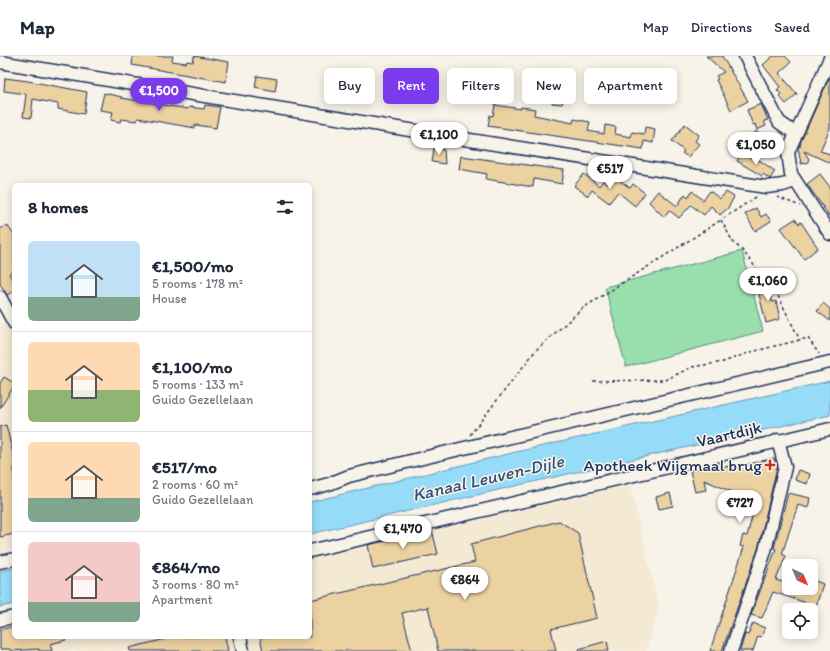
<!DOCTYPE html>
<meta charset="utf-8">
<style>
body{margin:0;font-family:Itim,sans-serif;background:#f2f2f3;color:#1f2937;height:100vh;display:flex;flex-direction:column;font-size:15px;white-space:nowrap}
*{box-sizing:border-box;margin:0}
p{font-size:13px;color:#747a83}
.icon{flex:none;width:22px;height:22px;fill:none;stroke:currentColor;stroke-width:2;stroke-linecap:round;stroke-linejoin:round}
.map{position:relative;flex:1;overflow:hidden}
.side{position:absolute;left:12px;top:127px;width:300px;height:456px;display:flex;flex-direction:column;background:#fff;border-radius:6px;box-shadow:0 2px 10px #0003}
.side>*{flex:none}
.guide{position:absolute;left:324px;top:12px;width:380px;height:36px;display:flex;gap:8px}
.needle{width:26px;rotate:136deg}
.tools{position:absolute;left:782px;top:503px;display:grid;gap:8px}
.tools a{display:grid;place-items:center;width:36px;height:36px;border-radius:6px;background:#fff;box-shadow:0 2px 10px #0003;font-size:20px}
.price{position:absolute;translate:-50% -34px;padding:0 9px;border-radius:14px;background:#fff;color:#222;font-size:13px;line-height:26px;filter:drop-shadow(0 1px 2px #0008)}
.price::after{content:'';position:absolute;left:50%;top:24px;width:12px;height:9px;margin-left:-6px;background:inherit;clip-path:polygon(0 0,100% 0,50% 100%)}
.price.active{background:#7c3aed;color:#fff}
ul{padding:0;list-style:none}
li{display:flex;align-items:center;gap:12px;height:100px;padding:0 16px}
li+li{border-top:1px solid #e0e1e3}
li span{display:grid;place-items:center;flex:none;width:112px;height:80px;border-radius:6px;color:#555}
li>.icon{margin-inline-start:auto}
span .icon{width:48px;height:48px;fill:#fffc;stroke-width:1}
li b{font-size:17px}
h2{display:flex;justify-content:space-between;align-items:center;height:48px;padding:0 16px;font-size:17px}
.chip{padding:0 14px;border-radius:6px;background:#fff;box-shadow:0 2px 10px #0003;font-size:14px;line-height:36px}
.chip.active{background:#7c3aed;color:#fff}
header{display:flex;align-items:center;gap:24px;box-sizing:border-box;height:56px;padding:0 20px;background:#fff;border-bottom:1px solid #e0e1e3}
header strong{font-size:19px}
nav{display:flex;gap:22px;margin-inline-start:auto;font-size:14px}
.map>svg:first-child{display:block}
.built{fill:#f4e9d3}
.green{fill:#99dfac;stroke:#5a8785}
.water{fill:#96dcf8;stroke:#6597ba}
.building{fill:#edd2a1;stroke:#1b2f5e}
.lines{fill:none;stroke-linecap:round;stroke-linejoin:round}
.minor-casing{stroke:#1b2f5e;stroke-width:15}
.path{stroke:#1b2f5e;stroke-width:1.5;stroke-dasharray:3 3;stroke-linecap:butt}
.minor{stroke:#f7f3e8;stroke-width:12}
.poi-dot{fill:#c8321e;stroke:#f7f3e8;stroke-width:1.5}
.labels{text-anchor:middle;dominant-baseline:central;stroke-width:3;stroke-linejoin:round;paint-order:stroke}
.street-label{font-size:17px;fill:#1b2f5e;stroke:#f7f3e8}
.poi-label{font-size:17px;fill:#1b2f5e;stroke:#f7f3e8;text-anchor:end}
.water-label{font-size:18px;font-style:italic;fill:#34527d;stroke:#f7f3e8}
</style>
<header>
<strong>Map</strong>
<nav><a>Map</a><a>Directions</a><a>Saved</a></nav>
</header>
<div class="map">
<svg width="830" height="595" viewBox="0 0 830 595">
<rect width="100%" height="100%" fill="#f7f3e8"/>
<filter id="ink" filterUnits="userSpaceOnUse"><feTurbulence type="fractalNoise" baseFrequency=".025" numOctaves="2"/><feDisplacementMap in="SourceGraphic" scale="8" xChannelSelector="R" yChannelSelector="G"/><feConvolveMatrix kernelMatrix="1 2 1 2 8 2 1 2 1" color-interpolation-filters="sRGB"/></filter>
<g filter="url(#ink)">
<!-- built -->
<g class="built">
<path d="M 6,263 L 11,265 L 14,312 L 14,493 L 0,497 L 0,271 Z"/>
<path d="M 630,429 L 659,552 L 646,595 L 0,595 L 0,573 L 14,570 L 14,581 L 310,581 L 310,502 Z"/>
</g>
<!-- green -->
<path class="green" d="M 742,195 L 763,275 L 626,311 L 605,231 Z"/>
<!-- water -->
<g class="water">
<path d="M 830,325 L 830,359 L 515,430 L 310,478 L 310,446 L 516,396 Z"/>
<path d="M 14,512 L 14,548 L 0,551 L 0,515 Z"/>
</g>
<!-- building -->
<g class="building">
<path d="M 133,0 L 173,0 L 172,5 L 186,7 L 187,5 L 193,6 L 194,0 L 229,6 L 226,26 L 132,9 Z"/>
<path d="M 706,0 L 722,0 L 748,45 L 731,54 L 716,24 L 718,23 L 716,20 L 724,16 Z"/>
<path d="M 773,0 L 785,0 L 791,6 L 779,17 L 797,38 L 786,48 L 779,40 L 781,38 L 777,34 L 780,31 L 763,9 Z"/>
<path d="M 257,20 L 277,23 L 275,35 L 255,31 Z"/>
<path d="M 830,20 L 830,72 L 820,95 L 830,98 L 830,107 L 804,95 L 809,103 L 807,107 L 801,108 L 798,91 L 799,89 L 800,91 L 801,85 Z"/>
<path d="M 5,22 L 28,25 L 87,36 L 84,58 L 58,53 L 58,48 L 33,43 L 31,62 L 23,61 L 26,38 L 4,35 Z"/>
<path d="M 554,32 L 564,42 L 562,48 L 552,47 Z"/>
<path d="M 104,37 L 122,41 L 121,42 L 188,53 L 189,51 L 204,53 L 205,49 L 220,51 L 216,72 L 195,69 L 195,72 L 138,62 L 137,65 L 121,63 L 120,66 L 111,64 L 113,56 L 100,54 Z"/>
<path d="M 761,48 L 768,64 L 764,65 L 766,70 L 757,74 L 755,68 L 753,69 L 747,54 Z"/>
<path d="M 495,49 L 521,53 L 521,51 L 535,53 L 534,59 L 573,67 L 574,63 L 590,66 L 588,75 L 604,78 L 605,69 L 616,71 L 615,78 L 631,81 L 632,76 L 644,78 L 645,71 L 655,73 L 653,87 L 644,85 L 643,93 L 488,70 L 490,59 L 493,60 Z"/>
<path d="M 685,68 L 699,79 L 695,85 L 699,88 L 688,101 L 682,97 L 684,95 L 672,85 Z"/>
<path d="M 756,75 L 761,80 L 763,78 L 772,86 L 770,88 L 779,95 L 772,102 L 753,78 Z"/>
<path d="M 434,92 L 444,94 L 445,108 L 432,106 Z"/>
<path d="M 742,97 L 751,103 L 753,100 L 775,115 L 770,123 L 763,118 L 762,120 L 737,105 Z"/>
<path d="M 461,100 L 564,114 L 562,128 L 534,123 L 533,131 L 486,123 L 487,118 L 459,113 Z"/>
<path d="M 584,118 L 599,130 L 603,125 L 607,128 L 614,120 L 630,132 L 633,128 L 645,137 L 635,150 L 618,136 L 609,147 L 592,134 L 588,140 L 574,130 Z"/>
<path d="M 820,118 L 830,131 L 830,161 L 807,128 Z"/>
<path d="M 658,135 L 677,150 L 685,138 L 688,141 L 692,135 L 703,144 L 710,135 L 720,143 L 726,136 L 734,141 L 728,152 L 720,159 L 711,150 L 704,159 L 691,149 L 679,162 L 669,154 L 664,161 L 649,146 Z"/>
<path d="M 756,152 L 761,161 L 766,158 L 771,165 L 755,175 L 745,158 Z"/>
<path d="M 795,163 L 799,168 L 801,166 L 818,192 L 804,203 L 781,172 Z"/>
<path d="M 7,169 L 14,179 L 14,214 L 9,218 L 14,226 L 14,235 L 7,239 L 0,228 L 0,173 Z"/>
<path d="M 766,223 L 772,246 L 776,245 L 780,263 L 766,267 L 756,226 Z"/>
<path d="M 823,247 L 830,253 L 830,265 L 817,255 Z"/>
<path d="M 4,321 L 14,327 L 14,330 L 0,352 L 0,327 Z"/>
<path d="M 6,369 L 14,402 L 14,478 L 0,481 L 0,371 Z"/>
<path d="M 774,402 L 777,411 L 758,493 L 722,595 L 710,595 L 744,491 L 740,490 L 743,479 L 747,480 L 756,446 L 704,424 L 706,434 L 695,436 L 690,415 L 721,407 L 721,412 L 728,410 L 729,413 Z"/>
<path d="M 798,414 L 810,418 L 807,428 L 795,424 Z"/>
<path d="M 670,437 L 673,450 L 659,453 L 656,441 Z"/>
<path d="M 788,437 L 810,442 L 808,452 L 798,449 L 782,498 L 786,500 L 776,524 L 789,528 L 789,532 L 811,532 L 811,523 L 823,528 L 816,550 L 773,536 L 762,562 L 751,559 L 776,493 L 774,492 Z"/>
<path d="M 559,465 L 578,477 L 597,562 L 551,573 L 556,595 L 438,595 L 428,551 L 402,557 L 412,595 L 263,595 L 260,581 L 310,581 L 310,544 L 475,506 L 471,488 Z"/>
<path d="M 432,474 L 438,498 L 373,513 L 368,489 Z"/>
<path d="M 753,567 L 765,572 L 761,581 L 758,580 L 753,595 L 740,595 L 745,578 L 748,579 Z"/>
<path d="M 14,570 L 14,581 L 65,581 L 66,584 L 50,588 L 52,595 L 39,595 L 39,593 L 11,595 L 10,593 L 0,593 L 0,574 Z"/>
<path d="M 174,581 L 225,581 L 228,595 L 130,595 L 129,592 Z"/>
<path d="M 607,585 L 609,595 L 580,595 L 579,593 Z"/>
</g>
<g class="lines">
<!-- minor casing -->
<g class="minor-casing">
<g id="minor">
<path d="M 745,0 L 779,66 L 796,78"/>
<path d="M 830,2 L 788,96 L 791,118 L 830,178"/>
<path d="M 0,6 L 476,85 L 766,131 L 783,129 L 795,125"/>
<path d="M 0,241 L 14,267"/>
<path d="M 310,433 L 329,428 L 349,420 L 460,393 L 830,306"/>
<path d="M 310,495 L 830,373"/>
<path d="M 0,506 L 14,503"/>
<path d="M 0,564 L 14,561"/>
<path d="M 240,581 L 243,595"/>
<path d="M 731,595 L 765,495 L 785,411 L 778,384"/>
</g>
</g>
<!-- path -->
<g class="path">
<path d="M 756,141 L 721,164 L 733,186 L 743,195 L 756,212 L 771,226 L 800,284"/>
<path d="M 777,141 L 800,150"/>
<path d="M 593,325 L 665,324 L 692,311 L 723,306 L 751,296 L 808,282 L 819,298"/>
<path d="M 470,379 L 536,294 L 583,252 L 721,164"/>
</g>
<!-- minor -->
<use href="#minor" class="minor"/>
</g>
</g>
<!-- markers -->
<path class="poi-dot" d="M768 403h4v4h4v4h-4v4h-4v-4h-4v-4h4z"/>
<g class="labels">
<!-- street labels -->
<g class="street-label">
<text transform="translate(729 378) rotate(-13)">Vaartdijk</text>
</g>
<!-- poi labels -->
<g class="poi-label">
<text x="762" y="409">Apotheek Wijgmaal brug</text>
</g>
<!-- water labels -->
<g class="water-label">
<text transform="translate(488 422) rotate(-13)">Kanaal Leuven-Dijle</text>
</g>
</g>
</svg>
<div class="tools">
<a><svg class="needle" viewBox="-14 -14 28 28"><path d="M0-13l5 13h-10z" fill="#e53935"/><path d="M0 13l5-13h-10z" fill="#747a83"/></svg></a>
<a><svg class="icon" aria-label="locate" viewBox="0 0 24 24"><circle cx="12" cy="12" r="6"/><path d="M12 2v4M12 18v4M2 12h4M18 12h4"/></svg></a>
</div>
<b class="price active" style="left:159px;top:56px">€1,500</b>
<b class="price" style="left:439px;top:100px">€1,100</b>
<b class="price" style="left:756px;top:110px">€1,050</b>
<b class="price" style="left:610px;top:134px">€517</b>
<b class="price" style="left:768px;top:246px">€1,060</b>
<b class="price" style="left:740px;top:468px">€727</b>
<b class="price" style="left:403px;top:494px">€1,470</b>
<b class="price" style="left:465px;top:545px">€864</b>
<div class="guide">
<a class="chip">Buy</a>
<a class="chip active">Rent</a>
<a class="chip">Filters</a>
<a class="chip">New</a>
<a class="chip">Apartment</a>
</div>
<section class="side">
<h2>8 homes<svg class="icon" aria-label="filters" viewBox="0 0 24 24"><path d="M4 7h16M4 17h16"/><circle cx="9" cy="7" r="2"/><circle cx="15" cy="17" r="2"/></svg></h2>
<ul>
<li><span style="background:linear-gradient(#bfe0f5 70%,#7fa58c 0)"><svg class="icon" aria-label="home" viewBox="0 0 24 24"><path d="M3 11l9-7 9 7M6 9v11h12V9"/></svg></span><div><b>€1,500/mo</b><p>5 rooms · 178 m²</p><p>House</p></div></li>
<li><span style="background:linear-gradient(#ffd9b3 60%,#8fb573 0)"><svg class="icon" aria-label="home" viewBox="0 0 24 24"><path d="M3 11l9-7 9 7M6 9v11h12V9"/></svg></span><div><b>€1,100/mo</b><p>5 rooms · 133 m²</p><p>Guido Gezellelaan</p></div></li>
<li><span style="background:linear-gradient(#ffd9b3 70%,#7fa58c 0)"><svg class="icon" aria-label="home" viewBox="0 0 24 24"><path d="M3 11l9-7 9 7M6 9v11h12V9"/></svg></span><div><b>€517/mo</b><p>2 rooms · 60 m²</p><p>Guido Gezellelaan</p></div></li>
<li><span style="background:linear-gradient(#f6c9c9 75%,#7fa58c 0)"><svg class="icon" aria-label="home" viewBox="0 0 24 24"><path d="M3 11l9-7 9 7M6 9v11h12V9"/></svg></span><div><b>€864/mo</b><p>3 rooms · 80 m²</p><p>Apartment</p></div></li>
</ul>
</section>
</div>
